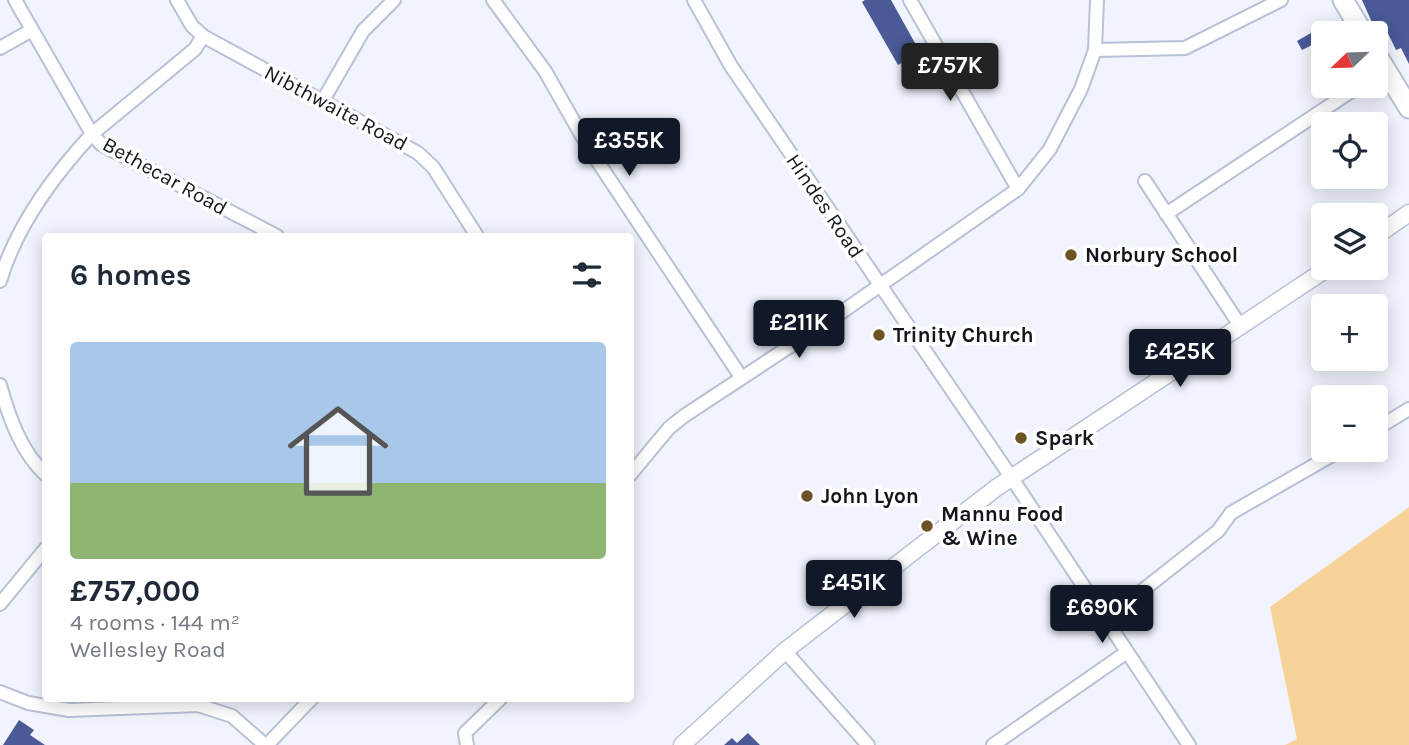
<!DOCTYPE html>
<meta charset="utf-8">
<style>
body{margin:0;font-family:Karla,sans-serif;background:#f2f2f3;color:#1f2937;height:100vh;display:flex;flex-direction:column;font-size:26px;white-space:nowrap}
*{box-sizing:border-box;margin:0}
p{font-size:23px;color:#747a83}
.icon{flex:none;width:38px;height:38px;fill:none;stroke:currentColor;stroke-width:2;stroke-linecap:round;stroke-linejoin:round}
.map{position:relative;flex:1;overflow:hidden}
.side{position:absolute;left:42px;top:233px;width:592px;height:469px;display:flex;flex-direction:column;background:#fff;border-radius:7px;box-shadow:0 4px 18px #0003}
.side>*{flex:none}
.needle{width:46px;rotate:247deg}
.controls{position:absolute;left:1311px;top:21px;display:grid;gap:14px}
.controls a{display:grid;place-items:center;width:77px;height:77px;border-radius:7px;background:#fff;box-shadow:0 4px 18px #0003;font-size:35px}
.price{position:absolute;translate:-50% -60px;padding:0 16px;border-radius:7px;background:#111827;color:#fff;font-size:23px;line-height:46px;filter:drop-shadow(0 2px 4px #0008)}
.price::after{content:'';position:absolute;left:50%;top:42px;width:21px;height:16px;margin-left:-10px;background:inherit;clip-path:polygon(0 0,100% 0,50% 100%)}
.price.on{background:#222;color:#fff}
ul{padding:0;list-style:none}
li{display:grid;align-content:center;gap:14px;height:371px;padding:0 28px}
li span{display:grid;place-items:center;height:217px;border-radius:7px;color:#555}
li>.icon{margin-inline-start:auto}
span .icon{width:126px;height:126px;fill:#fffc;stroke-width:1}
li b{font-size:30px}
h2{display:flex;justify-content:space-between;align-items:center;height:84px;padding:0 28px;font-size:30px}
.map>svg:first-child{display:block}
.green{fill:#f7d399}
.building{fill:#4a5a97}
.lines{fill:none;stroke-linecap:round;stroke-linejoin:round}
.minor-casing{stroke:#bac1d6;stroke-width:16}
.tertiary-casing{stroke:#bac1d6;stroke-width:19}
.primary-casing{stroke:#bac1d6;stroke-width:23}
.minor{stroke:#fff;stroke-width:12}
.tertiary{stroke:#fff;stroke-width:16}
.primary{stroke:#fff;stroke-width:19}
.poi-dot{fill:#6d5224;stroke:#fff;stroke-width:2.5}
.labels{text-anchor:middle;dominant-baseline:central;stroke-width:7;stroke-linejoin:round;paint-order:stroke}
.street-label{font-size:21px;fill:#14161e;stroke:#fff}
.poi-label{font-size:21px;font-weight:bold;fill:#14161e;stroke:#fff;text-anchor:start}
</style>
<div class="map">
<svg width="1409" height="745" viewBox="0 0 1409 745">
<rect width="100%" height="100%" fill="#f1f4fd"/>
<!-- green -->
<path class="green" d="M 1409,507 L 1409,745 L 1285,745 L 1297,739 L 1270,607 Z"/>
<!-- building -->
<g class="building">
<path d="M 865,0 L 891,0 L 920,52 L 898,65 L 862,2 Z"/>
<path d="M 1362,0 L 1409,0 L 1409,64 L 1401,48 L 1396,50 L 1383,23 L 1374,27 Z"/>
<path d="M 1311,33 L 1316,43 L 1302,50 L 1297,41 Z"/>
<path d="M 19,720 L 34,730 L 30,735 L 45,745 L 3,745 Z"/>
<path d="M 748,733 L 760,745 L 724,745 L 732,738 L 737,743 Z"/>
</g>
<g class="lines">
<!-- minor casing -->
<g class="minor-casing">
<g id="minor">
<path d="M 15,0 L 92,134 L 102,145 L 277,236"/>
<path d="M 177,0 L 192,26 L 203,36 L 418,153 L 433,167 L 477,236"/>
<path d="M 493,0 L 545,71 L 590,150 L 741,377"/>
<path d="M 694,0 L 731,66 L 1011,477"/>
<path d="M 910,0 L 1018,189"/>
<path d="M 0,48 L 32,30"/>
<path d="M 1095,50 L 1185,48 L 1281,0"/>
<path d="M 322,102 L 363,31 L 394,0"/>
<path d="M 1145,181 L 1241,327"/>
<path d="M 1166,214 L 1359,86"/>
<path d="M 0,281 C 16,227 54,175 92,134 L 195,49 L 203,36"/>
<path d="M 0,385 C 9,417 21,452 46,475"/>
<path d="M 1376,429 L 1409,409"/>
<path d="M 630,475 L 669,428 L 684,416 L 839,314 L 1018,189 L 1050,149 L 1081,89 L 1095,50 L 1097,0"/>
<path d="M 1017,486 L 1189,745"/>
<path d="M 0,604 L 46,548"/>
<path d="M 1105,620 L 1218,531 L 1231,513 L 1341,450"/>
<path d="M 785,651 L 868,745"/>
<path d="M 0,692 L 28,703 L 69,710 L 198,705 L 232,716 L 265,745"/>
<path d="M 267,745 L 312,698"/>
<path d="M 467,745 L 465,733 L 501,698"/>
<path d="M 993,745 L 1127,652"/>
</g>
</g>
<!-- tertiary casing -->
<g class="tertiary-casing">
<g id="tertiary">
<path d="M 1376,236 L 1409,213"/>
<path d="M 682,745 L 786,650 L 996,488 L 1328,268"/>
</g>
</g>
<!-- primary casing -->
<g class="primary-casing">
<g id="primary">
<path d="M 1343,0 L 1363,33"/>
<path d="M 1376,54 L 1409,108"/>
</g>
</g>
<!-- minor -->
<use href="#minor" class="minor"/>
<!-- tertiary -->
<use href="#tertiary" class="tertiary"/>
<!-- primary -->
<use href="#primary" class="primary"/>
</g>
<!-- markers -->
<g class="poi-dot">
<circle cx="1071" cy="255" r="7"/>
<circle cx="879" cy="335" r="7"/>
<circle cx="1021" cy="438" r="7"/>
<circle cx="807" cy="496" r="7"/>
<circle cx="927" cy="526" r="7"/>
</g>
<g class="labels">
<!-- street labels -->
<g class="street-label">
<text transform="translate(336 108) rotate(28)">Nibthwaite Road</text>
<text transform="translate(165 176) rotate(29)">Bethecar Road</text>
<text transform="translate(825 206) rotate(56)">Hindes Road</text>
</g>
<!-- poi labels -->
<g class="poi-label">
<text x="1085" y="255">Norbury School</text>
<text x="893" y="335">Trinity Church</text>
<text x="1035" y="438">Spark</text>
<text x="821" y="496">John Lyon</text>
<text x="941" y="514">Mannu Food<tspan x="941" dy="24">&amp; Wine</tspan></text>
</g>
</g>
</svg>
<div class="controls">
<a><svg class="needle" viewBox="-14 -14 28 28"><path d="M0-13l5 13h-10z" fill="#e53935"/><path d="M0 13l5-13h-10z" fill="#747a83"/></svg></a>
<a><svg class="icon" aria-label="locate" viewBox="0 0 24 24"><circle cx="12" cy="12" r="6"/><path d="M12 2v4M12 18v4M2 12h4M18 12h4"/></svg></a>
<a><svg class="icon" aria-label="layers" viewBox="0 0 24 24"><path d="M12 4l9 5-9 5-9-5zM3 14l9 5 9-5"/></svg></a>
<a>+</a>
<a>−</a>
</div>
<b class="price on" style="left:950px;top:103px">£757K</b>
<b class="price" style="left:629px;top:178px">£355K</b>
<b class="price" style="left:799px;top:360px">£211K</b>
<b class="price" style="left:1180px;top:389px">£425K</b>
<b class="price" style="left:854px;top:620px">£451K</b>
<b class="price" style="left:1102px;top:645px">£690K</b>
<section class="side">
<h2>6 homes<svg class="icon" aria-label="filters" viewBox="0 0 24 24"><path d="M4 7h16M4 17h16"/><circle cx="9" cy="7" r="2"/><circle cx="15" cy="17" r="2"/></svg></h2>
<ul>
<li><span style="background:linear-gradient(#a9c7e8 65%,#8fb573 0)"><svg class="icon" aria-label="home" viewBox="0 0 24 24"><path d="M3 11l9-7 9 7M6 9v11h12V9"/></svg></span><div><b>£757,000</b><p>4 rooms · 144 m²</p><p>Wellesley Road</p></div></li>
</ul>
</section>
</div>
